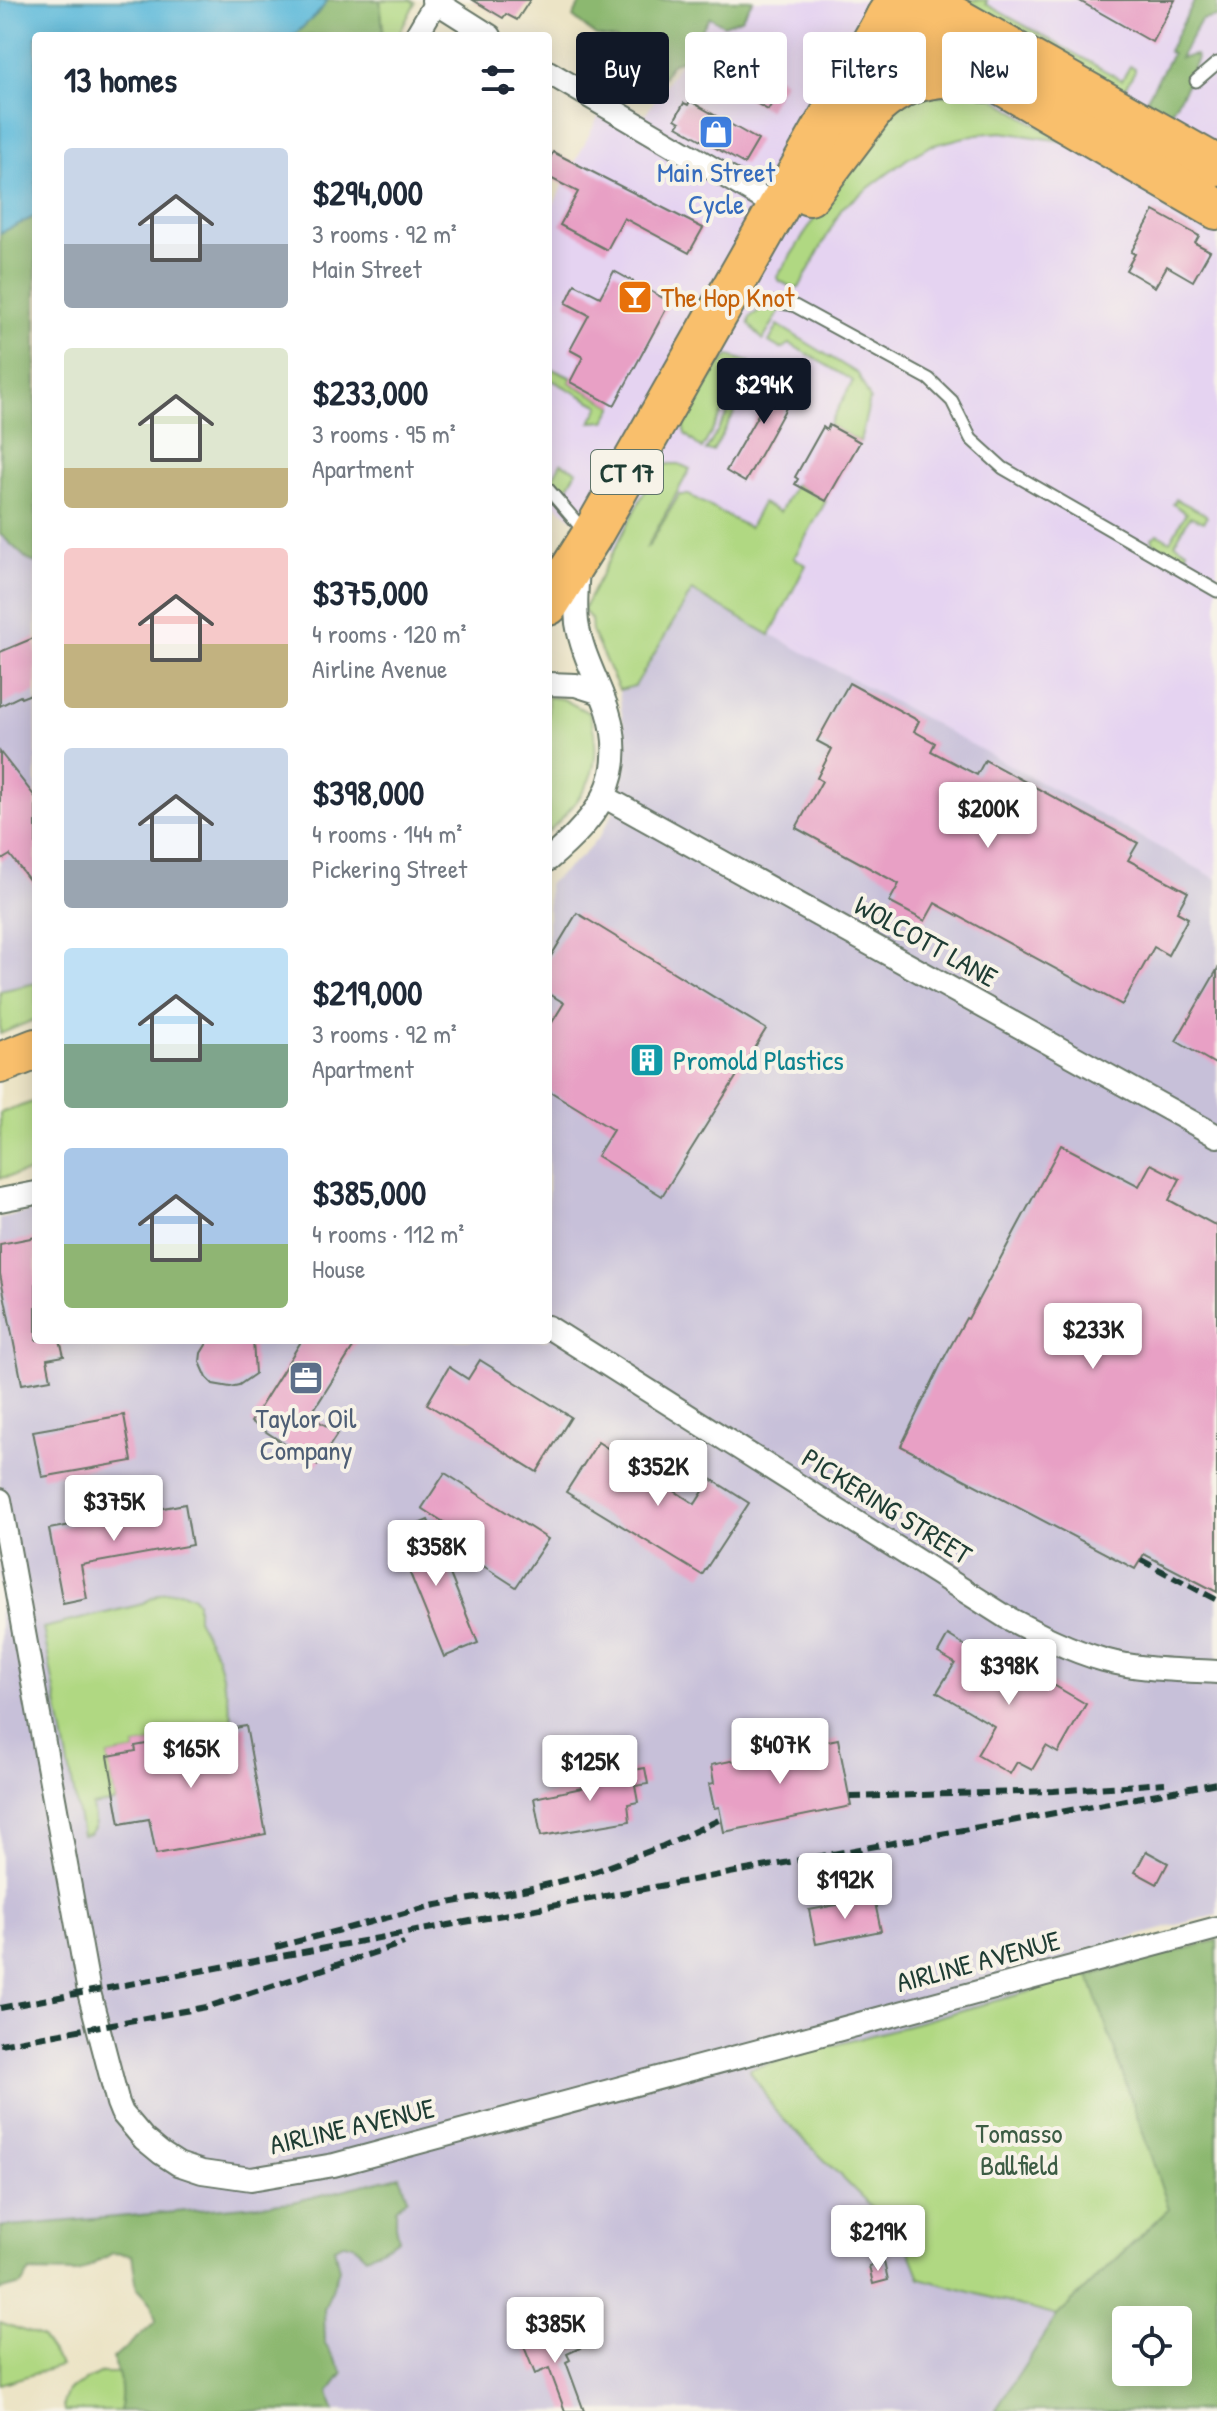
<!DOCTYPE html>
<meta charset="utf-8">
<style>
body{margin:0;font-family:"Patrick Hand",sans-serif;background:#f2f2f3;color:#1f2937;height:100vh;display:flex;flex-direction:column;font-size:30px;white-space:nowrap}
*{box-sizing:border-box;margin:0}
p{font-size:26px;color:#747a83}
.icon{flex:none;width:44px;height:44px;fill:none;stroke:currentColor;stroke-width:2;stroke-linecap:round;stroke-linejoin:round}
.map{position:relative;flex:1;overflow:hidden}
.drawer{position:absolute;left:32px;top:32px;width:520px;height:1312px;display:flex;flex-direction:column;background:#fff;border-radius:8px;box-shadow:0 4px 20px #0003}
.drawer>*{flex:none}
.guide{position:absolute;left:576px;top:32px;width:520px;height:72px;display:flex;gap:16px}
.tools{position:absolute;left:1112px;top:2306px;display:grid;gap:16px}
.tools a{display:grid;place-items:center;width:80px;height:80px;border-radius:8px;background:#fff;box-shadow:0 4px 20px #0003;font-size:40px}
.price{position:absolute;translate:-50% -68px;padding:0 18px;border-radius:8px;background:#fff;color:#222;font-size:26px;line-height:52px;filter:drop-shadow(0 2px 4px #0008)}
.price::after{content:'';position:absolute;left:50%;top:48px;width:24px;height:18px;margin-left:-12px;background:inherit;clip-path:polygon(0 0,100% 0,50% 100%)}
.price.on{background:#111827;color:#fff}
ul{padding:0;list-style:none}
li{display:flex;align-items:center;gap:24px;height:200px;padding:0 32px}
li span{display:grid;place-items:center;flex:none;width:224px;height:160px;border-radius:8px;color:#555}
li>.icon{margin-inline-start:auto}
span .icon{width:96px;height:96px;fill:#fffc;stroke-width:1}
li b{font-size:34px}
h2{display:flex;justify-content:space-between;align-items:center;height:96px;padding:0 32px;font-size:34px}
.pill{padding:0 28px;border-radius:8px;background:#fff;box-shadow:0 4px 20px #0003;font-size:28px;line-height:72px}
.pill.on{background:#111827;color:#fff}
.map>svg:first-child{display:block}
.built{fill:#e5d3f1}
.industrial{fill:#c7c0d9}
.green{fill:#b0d882;stroke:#688a5b;stroke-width:2}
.forest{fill:#8cb870;stroke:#567a52;stroke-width:2;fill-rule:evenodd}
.water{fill:#5cb9da;stroke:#3e7b87;stroke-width:2}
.building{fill:#e8a0c5}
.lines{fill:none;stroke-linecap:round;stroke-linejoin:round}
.lane-casing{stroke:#677767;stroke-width:15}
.street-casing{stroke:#677767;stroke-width:26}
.highway-casing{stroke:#677767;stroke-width:44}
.lane{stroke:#fff;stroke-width:11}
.street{stroke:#fff;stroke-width:22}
.highway{stroke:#f9bf6c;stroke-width:40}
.rail{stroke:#1f3d34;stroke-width:6;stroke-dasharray:12 6;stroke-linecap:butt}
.labels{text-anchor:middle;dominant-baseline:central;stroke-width:8;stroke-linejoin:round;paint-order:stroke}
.shield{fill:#f7f3e8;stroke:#60746a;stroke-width:2}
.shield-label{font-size:26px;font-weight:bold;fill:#1f3d34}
.shop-label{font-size:28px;fill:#366cbe;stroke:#f7f3e8}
.food-label{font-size:28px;fill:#c56008;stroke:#f7f3e8;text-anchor:start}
.street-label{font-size:28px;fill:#1f3d34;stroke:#f7f3e8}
.culture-label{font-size:28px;fill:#0d838f;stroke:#f7f3e8;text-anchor:start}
.service-label{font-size:28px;fill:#4e5e75;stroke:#f7f3e8}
.park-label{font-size:28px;fill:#3c5c44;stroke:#f7f3e8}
</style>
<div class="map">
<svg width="1217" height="2411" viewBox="0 0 1217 2411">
<rect width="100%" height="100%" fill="#f7f3e8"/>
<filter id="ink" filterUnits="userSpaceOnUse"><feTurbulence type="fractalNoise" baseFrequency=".0125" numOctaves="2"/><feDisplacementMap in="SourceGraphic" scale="16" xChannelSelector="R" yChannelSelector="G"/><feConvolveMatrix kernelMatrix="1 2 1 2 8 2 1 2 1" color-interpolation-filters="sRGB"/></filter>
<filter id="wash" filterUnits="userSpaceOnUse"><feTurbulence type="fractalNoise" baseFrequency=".006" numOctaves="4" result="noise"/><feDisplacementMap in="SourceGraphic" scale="32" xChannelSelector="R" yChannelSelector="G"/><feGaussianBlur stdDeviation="1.8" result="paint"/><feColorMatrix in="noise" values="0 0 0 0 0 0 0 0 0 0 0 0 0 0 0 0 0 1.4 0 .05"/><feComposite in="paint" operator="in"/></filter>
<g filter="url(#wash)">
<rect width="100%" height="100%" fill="#ece4c6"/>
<!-- built -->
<path class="built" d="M 722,0 L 1217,0 L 1217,880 L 770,635 L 805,566 L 794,558 L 825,501 L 795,484 L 780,513 L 762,503 L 749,528 L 689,495 L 649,546 L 612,552 L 548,498 L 548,215 L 610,94 L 645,115 Z"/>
<!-- industrial -->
<g class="industrial">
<path d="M 0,534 L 27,560 L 36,563 L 36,983 L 0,991 Z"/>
<path d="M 692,591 L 1217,879 L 1217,1914 L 1083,1951 L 1089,1976 L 749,2070 L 776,2112 L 897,2232 L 910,2253 L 920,2278 L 1057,2316 L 995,2411 L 334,2411 L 329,2392 L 343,2373 L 325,2344 L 324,2310 L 339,2269 L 334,2248 L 343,2243 L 353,2243 L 396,2225 L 400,2176 L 293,2202 L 0,2227 L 0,1218 L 36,1210 L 36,1340 L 548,1340 L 548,884 L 581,857 L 600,836 L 612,815 L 621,788 L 624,761 L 624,732 L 619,690 L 629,689 Z"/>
</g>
<!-- green -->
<g class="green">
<path d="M 380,0 L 410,0 L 415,3 L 398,36 L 380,36 L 383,30 Z"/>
<path d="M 957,0 L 987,0 L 986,4 L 1122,80 L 1130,66 L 1135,68 L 1135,71 L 1125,88 L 1115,92 Z"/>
<path d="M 986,93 L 1062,141 L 1002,132 L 977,134 L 930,146 L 907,159 L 842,208 L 799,288 L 793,288 L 778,280 L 777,277 L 855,155 L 903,97 Z"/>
<path d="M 781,309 L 763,340 L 749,324 L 750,317 L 760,310 Z"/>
<path d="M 778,325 L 858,374 L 870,399 L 860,442 L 829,425 L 853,381 L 790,344 L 781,349 L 769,342 Z"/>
<path d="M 729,356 L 750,362 L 702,449 L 685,434 L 683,426 L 719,364 Z"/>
<path d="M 755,365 L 757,372 L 713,451 L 706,451 Z"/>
<path d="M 548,367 L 572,378 L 570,382 L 574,385 L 614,406 L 605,421 L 591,422 L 600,406 L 548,378 Z"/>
<path d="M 561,463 L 577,471 L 563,495 L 548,483 L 548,477 L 552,479 Z"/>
<path d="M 669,464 L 679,464 L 690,469 L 647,547 L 649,546 L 679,495 L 689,495 L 749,528 L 762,503 L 780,512 L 795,484 L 826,501 L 794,558 L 806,565 L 770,635 L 692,591 L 635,686 L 619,690 L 592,632 L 591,619 L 583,610 L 653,475 L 662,466 Z"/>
<path d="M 1176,499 L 1205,514 L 1207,517 L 1204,522 L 1190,516 L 1175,543 L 1187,550 L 1187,554 L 1181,559 L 1153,542 L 1152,538 L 1158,534 L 1170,541 L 1186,513 L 1173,504 Z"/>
<path d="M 548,697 L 563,699 L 589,713 C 607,767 586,796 548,832 Z"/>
<path d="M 36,983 L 36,1019 L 0,1034 L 0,991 Z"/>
<path d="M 36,1101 L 36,1171 L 0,1178 L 0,1113 Z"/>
<path d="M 180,1591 L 192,1596 L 197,1602 L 197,1619 L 217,1656 L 235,1728 L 135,1746 L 136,1751 L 108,1756 L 116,1802 L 92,1806 L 95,1827 L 89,1834 L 82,1835 L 43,1628 L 139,1605 L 162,1593 Z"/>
<path d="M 1180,1950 L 1169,2209 L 1057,2316 L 920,2278 L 910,2253 L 897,2232 L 776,2112 L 749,2069 Z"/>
<path d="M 0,2322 L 41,2337 L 61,2366 L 0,2384 Z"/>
<path d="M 101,2373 L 119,2373 L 123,2398 L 119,2411 L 64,2411 L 63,2404 L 68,2390 Z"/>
</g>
<!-- forest -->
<g class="forest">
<path d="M 328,0 L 380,0 L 383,30 L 380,36 L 293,36 L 320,11 Z"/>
<path d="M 582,0 L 753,0 L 741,19 L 723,25 L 710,17 L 682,59 L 671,64 L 663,78 L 633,61 L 637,53 L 615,39 L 596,36 L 573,17 Z"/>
<path d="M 1195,0 L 1217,0 L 1217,17 L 1201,20 L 1180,58 L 1196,55 L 1197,58 L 1185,89 L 1170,113 L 1146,100 L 1172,54 L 1168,51 Z"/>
<path d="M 36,216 L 36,563 L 28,560 L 0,534 L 0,233 Z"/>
<path d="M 1217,1940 L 1217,2411 L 995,2411 L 1057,2316 L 1169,2209 L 1089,1976 ZM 1126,2320 L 1178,2320 L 1178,2372 L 1126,2372 Z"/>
<path d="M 400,2176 L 408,2197 L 396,2208 L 396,2225 L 399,2239 L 366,2257 L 353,2244 L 343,2244 L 334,2248 L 339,2269 L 324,2310 L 325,2344 L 343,2373 L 329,2392 L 334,2411 L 119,2411 C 124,2393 120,2377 113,2359 L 156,2321 L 151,2304 L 137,2289 L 132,2255 L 113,2253 L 78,2273 L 30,2272 L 21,2285 L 0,2291 L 0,2227 L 293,2202 Z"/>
</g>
<!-- water -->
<path class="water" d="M 0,0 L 328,0 L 320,11 L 293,36 L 36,36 L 36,216 L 0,233 Z"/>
<g id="blocks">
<!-- building -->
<g class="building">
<path d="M 473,0 L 530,0 L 517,20 L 506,14 L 503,18 Z"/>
<path d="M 1078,0 L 1175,0 L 1152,42 Z"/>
<path d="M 614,39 L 638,53 L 633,61 L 663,78 L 652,98 L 598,67 Z"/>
<path d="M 703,49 L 721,60 L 727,50 L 732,53 L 733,51 L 785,81 L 768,110 L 692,67 Z"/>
<path d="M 690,101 L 758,140 L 744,164 L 677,126 L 680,122 L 675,119 L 684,103 L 688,105 Z"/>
<path d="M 553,152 L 703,228 L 689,253 L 624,218 L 607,250 L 560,225 L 578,192 L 548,177 L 548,162 Z"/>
<path d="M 1154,211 L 1199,236 L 1195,243 L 1210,251 L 1193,281 L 1167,266 L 1155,287 L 1126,270 L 1135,254 L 1131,252 Z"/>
<path d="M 614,271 L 670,302 L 614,406 L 570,382 L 583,357 L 570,350 L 589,315 L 566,303 L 575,284 L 600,297 Z"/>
<path d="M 784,369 L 802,379 L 745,482 L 726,471 Z"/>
<path d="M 829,425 L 860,442 L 826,501 L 795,484 L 798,479 L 795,477 L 823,427 L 827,430 Z"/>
<path d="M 36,637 L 36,692 L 21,698 L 20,696 L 0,706 L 0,652 Z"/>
<path d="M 849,683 L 919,721 L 914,731 L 935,743 L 931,751 L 977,775 L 985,760 L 1138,843 L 1128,860 L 1188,892 L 1177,912 L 1188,918 L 1168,955 L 1154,947 L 1122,1005 L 935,903 L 925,921 L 889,902 L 899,884 L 796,828 L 822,781 L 817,778 L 832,749 L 817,741 Z"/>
<path d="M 0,752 L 36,798 L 36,889 L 10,855 L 0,861 Z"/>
<path d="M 577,913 L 766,1029 L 662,1196 L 597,1156 L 613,1130 L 548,1090 L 548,1029 L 564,1003 L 548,993 L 548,961 Z"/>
<path d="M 1217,970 L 1217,1065 L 1176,1041 Z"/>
<path d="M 1061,1145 L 1139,1186 L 1151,1164 L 1180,1179 L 1169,1200 L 1217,1226 L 1217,1592 L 1144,1554 L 1135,1569 L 901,1446 L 944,1358 L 966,1318 L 968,1319 Z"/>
<path d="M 36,1237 L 36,1340 L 60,1340 L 64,1356 L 47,1359 L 51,1379 L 22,1384 L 0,1274 L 0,1244 Z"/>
<path d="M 209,1340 L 253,1340 L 255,1374 L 239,1385 L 230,1387 L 213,1384 L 207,1378 L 200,1362 L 201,1353 Z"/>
<path d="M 302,1340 L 358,1340 L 310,1416 L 338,1433 L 317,1465 L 251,1422 Z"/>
<path d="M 480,1360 L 571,1417 L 537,1472 L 427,1404 L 449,1367 L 468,1379 Z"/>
<path d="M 124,1415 L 132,1461 L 42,1477 L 33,1431 Z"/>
<path d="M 598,1442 L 695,1504 L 711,1479 L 749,1503 L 702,1575 L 566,1492 Z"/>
<path d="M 445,1473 L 548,1539 L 516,1587 L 471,1558 L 480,1546 L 422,1508 Z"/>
<path d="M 185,1504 L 192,1545 L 81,1565 L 87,1599 L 63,1604 L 49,1529 Z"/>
<path d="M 428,1520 L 478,1643 L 444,1657 L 394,1534 Z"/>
<path d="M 948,1635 L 1020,1680 L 1026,1669 L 1086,1704 L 1058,1753 L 1046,1746 L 1032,1770 L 1017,1762 L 1010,1774 L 977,1755 L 994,1726 L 937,1692 L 955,1663 L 938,1653 Z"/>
<path d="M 246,1726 L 266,1834 L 156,1854 L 149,1819 L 120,1824 L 108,1756 L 136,1751 L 135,1746 Z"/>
<path d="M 838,1739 L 851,1806 L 724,1832 L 719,1807 L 714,1808 L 709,1784 L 714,1783 L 711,1765 Z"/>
<path d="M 645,1768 L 648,1784 L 635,1786 L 638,1802 L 628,1804 L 630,1821 L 541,1836 L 534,1798 L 582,1788 L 581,1780 Z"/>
<path d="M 1146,1851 L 1168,1863 L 1157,1884 L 1135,1872 Z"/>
<path d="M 874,1898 L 881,1931 L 816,1944 L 809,1910 Z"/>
<path d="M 884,2262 L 888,2280 L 873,2284 L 869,2266 Z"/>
<path d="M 545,2330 L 550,2343 L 574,2333 L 580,2348 L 567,2354 L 570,2360 L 566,2362 L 584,2411 L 565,2411 L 549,2368 L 535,2374 L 521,2339 Z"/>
</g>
</g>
</g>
<g filter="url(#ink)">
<use href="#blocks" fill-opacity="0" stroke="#677767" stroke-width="2"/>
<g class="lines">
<!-- lane casing -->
<g class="lane-casing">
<g id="lane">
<path d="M 1196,81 L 1217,63"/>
<path d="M 734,299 C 755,307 775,299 795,306 L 929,379 L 952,401 L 971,439 L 1003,468 L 1217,591"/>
<path d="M 548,489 L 584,531"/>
</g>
</g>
<!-- street casing -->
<g class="street-casing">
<g id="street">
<path d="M 433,0 L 490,36"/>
<path d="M 416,36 L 436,2"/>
<path d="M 548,72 L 778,207"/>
<path d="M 548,684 L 576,685 L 601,693"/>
<path d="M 605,797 L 1217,1136"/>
<path d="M 548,860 C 597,818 629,779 608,711 C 598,681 582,654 577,623 C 575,604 577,585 578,567"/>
<path d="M 0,1200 L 36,1193"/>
<path d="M 548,1327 L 1006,1617 C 1038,1634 1069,1650 1104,1660 C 1140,1670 1180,1670 1217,1672"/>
<path d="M 0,1500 L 89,1992 L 118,2103 L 122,2113 L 144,2139 L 161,2153 L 178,2164 L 202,2172 L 251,2179 L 334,2165 L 1217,1928"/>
</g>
</g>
<!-- highway casing -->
<g class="highway-casing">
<g id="highway">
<path d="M 924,0 L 1217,166"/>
<path d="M 886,17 L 1217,209"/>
<path d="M 809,195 L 876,106 C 907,77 944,71 984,82"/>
<path d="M 548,605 L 590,538 L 896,0"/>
<path d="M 0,1063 L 36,1049"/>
</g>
</g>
<!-- lane -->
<use href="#lane" class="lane"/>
<!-- street -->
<use href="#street" class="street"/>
<!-- highway -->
<use href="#highway" class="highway"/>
<!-- rail -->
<g class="rail">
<path d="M 1141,1560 L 1217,1600"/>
<path d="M 850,1797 L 1054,1791 L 1165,1783"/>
<path d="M 276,1947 L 431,1906 L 528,1889 L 586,1875 L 663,1846 L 721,1819"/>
<path d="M 0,2008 L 1217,1783"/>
<path d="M 0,2044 L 207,2007 L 404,1943"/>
</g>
</g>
</g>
<!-- icons -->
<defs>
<g id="shop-square" transform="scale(1.8)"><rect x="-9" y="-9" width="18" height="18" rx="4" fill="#3f7fe0" stroke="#f7f3e8"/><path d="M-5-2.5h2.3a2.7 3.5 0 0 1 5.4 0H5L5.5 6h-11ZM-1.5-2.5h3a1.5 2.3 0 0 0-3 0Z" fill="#fff"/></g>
<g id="bar-square" transform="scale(1.8)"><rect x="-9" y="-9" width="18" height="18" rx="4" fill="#e8710a" stroke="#f7f3e8"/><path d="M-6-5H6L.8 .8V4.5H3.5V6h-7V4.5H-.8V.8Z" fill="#fff"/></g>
<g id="building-square" transform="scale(1.8)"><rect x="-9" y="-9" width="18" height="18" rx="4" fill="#0f9aa8" stroke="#f7f3e8"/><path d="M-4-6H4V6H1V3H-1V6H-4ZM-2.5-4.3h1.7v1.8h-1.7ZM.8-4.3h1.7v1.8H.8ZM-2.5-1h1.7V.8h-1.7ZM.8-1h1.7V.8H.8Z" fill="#fff"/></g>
<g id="office-square" transform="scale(1.8)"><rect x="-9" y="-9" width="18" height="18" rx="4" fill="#5c6f8a" stroke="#f7f3e8"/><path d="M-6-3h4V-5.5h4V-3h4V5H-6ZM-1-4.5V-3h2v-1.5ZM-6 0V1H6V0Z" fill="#fff"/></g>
</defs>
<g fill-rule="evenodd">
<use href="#shop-square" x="716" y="132"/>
<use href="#bar-square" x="635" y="297"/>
<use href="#building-square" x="647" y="1060"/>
<use href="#office-square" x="306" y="1378"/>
</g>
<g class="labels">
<!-- shield labels -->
<rect class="shield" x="591" y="450" width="72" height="44" rx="6"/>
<g class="shield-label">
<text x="627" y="472">CT 17</text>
</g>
<!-- shop labels -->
<g class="shop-label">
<text x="716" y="172">Main Street<tspan x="716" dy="32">Cycle</tspan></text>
</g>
<!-- food labels -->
<g class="food-label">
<text x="661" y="297">The Hop Knot</text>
</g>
<!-- street labels -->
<g class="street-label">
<text transform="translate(926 941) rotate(29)">WOLCOTT LANE</text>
<text transform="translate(887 1506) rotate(32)">PICKERING STREET</text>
<text transform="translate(978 1961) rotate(-15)">AIRLINE AVENUE</text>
<text transform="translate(352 2126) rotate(-13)">AIRLINE AVENUE</text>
</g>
<!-- culture labels -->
<g class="culture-label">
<text x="673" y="1060">Promold Plastics</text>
</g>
<!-- service labels -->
<g class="service-label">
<text x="306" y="1418">Taylor Oil<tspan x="306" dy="32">Company</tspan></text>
</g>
<!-- park labels -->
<g class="park-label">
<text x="1019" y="2133">Tomasso<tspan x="1019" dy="32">Ballfield</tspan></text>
</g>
</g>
</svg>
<div class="tools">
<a><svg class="icon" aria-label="locate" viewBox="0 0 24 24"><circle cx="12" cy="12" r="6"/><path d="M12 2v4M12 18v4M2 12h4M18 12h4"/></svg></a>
</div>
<b class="price on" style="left:764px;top:426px">$294K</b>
<b class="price" style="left:988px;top:850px">$200K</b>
<b class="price" style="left:1093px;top:1371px">$233K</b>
<b class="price" style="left:658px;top:1508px">$352K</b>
<b class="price" style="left:114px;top:1543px">$375K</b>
<b class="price" style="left:436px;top:1588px">$358K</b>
<b class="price" style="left:1009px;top:1707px">$398K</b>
<b class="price" style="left:780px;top:1786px">$407K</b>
<b class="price" style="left:191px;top:1790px">$165K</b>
<b class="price" style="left:590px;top:1803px">$125K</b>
<b class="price" style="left:845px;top:1921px">$192K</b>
<b class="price" style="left:878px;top:2273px">$219K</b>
<b class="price" style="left:555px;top:2365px">$385K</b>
<div class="guide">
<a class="pill on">Buy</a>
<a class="pill">Rent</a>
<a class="pill">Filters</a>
<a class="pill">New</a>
</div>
<section class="drawer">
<h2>13 homes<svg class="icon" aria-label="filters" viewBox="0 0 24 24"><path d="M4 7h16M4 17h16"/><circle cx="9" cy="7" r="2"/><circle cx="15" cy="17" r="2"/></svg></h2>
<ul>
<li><span style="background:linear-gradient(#c9d6e8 60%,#9aa5b1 0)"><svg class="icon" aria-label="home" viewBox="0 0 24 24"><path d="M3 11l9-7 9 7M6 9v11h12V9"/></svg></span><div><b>$294,000</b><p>3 rooms · 92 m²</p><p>Main Street</p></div></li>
<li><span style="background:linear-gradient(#dfe7d0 75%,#c2b280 0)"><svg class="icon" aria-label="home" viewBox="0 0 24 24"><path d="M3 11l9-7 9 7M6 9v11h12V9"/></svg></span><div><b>$233,000</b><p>3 rooms · 95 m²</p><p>Apartment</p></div></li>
<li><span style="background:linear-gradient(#f6c9c9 60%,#c2b280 0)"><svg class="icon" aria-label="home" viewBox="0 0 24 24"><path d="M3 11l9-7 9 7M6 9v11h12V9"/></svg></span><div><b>$375,000</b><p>4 rooms · 120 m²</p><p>Airline Avenue</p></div></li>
<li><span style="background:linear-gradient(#c9d6e8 70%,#9aa5b1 0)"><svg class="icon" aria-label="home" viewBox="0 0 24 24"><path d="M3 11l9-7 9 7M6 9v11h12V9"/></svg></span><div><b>$398,000</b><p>4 rooms · 144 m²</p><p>Pickering Street</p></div></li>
<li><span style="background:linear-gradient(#bfe0f5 60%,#7fa58c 0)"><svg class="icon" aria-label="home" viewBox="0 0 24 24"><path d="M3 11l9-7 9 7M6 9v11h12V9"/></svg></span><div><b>$219,000</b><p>3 rooms · 92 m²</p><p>Apartment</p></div></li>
<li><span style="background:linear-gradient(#a9c7e8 60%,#8fb573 0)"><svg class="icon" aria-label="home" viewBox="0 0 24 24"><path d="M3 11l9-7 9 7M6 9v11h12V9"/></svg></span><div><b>$385,000</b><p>4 rooms · 112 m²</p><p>House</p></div></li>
</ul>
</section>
</div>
